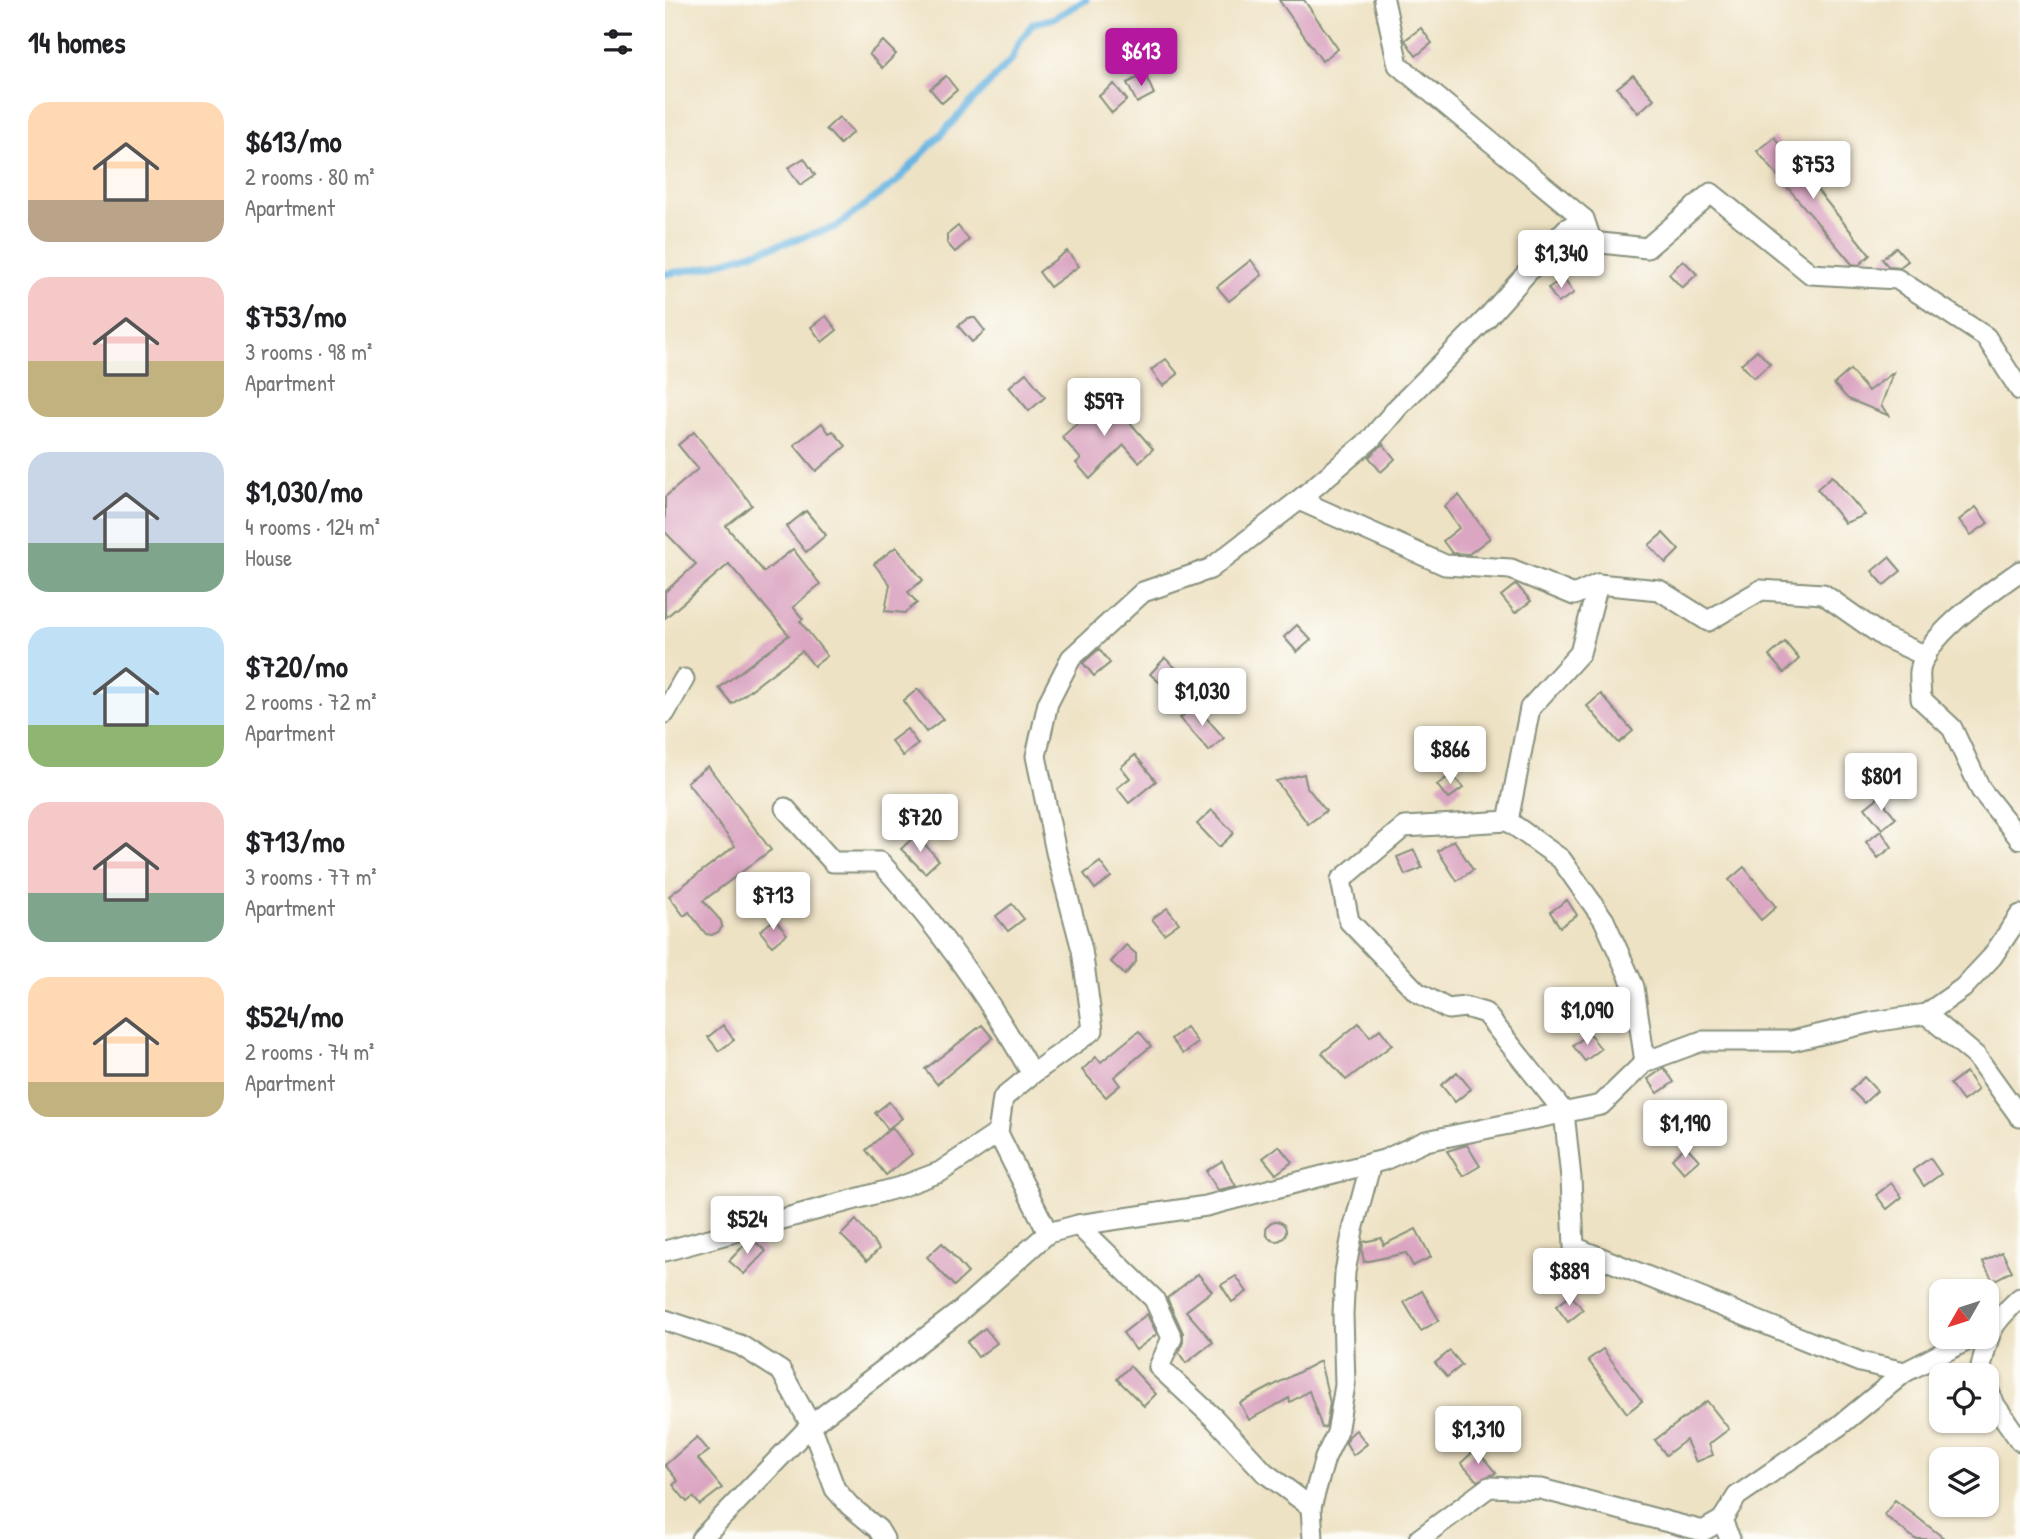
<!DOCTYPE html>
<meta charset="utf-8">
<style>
body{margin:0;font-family:"Patrick Hand",sans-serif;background:#f2f2f2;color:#202124;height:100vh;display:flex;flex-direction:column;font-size:26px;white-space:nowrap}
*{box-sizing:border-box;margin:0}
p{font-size:23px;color:#757577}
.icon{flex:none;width:38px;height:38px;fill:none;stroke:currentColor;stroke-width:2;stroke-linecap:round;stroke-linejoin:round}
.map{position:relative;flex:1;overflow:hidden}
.sheet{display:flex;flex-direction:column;background:#fff;width:665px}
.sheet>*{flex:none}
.needle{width:46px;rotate:231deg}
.fabs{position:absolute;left:1264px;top:1279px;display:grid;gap:14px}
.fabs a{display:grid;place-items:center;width:70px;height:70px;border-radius:14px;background:#fff;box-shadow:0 2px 5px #0004;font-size:35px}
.price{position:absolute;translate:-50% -60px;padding:0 16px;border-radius:7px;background:#fff;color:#222;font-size:23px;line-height:46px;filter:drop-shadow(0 2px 4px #0008)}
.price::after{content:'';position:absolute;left:50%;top:42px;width:21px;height:16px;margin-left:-10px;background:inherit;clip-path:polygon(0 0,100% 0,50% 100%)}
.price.current{background:#b5179e;color:#fff}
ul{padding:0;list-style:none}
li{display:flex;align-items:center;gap:21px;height:175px;padding:0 28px}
li span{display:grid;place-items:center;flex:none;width:196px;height:140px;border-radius:21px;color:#555}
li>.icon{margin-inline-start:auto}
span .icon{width:84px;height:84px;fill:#fffc;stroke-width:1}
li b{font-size:30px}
h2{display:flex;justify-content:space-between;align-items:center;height:84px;padding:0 28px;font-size:30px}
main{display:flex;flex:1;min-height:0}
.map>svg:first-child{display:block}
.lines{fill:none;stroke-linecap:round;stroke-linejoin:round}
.stream{stroke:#69b5e2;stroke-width:7}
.building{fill:#dba6c2}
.minor-casing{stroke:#86907c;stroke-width:23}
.minor{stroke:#fff;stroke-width:19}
</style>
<main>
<section class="sheet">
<h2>14 homes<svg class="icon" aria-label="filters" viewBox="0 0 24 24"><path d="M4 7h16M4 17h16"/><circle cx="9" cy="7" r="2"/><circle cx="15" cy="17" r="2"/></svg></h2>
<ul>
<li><span style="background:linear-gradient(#ffd9b3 70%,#b9a48a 0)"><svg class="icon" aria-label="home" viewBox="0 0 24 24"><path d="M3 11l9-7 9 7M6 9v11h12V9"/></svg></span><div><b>$613/mo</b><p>2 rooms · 80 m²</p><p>Apartment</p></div></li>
<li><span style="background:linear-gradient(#f6c9c9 60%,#c2b280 0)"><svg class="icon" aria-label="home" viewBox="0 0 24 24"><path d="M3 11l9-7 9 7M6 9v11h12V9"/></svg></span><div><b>$753/mo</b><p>3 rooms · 98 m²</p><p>Apartment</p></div></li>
<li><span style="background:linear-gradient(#c9d6e8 65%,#7fa58c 0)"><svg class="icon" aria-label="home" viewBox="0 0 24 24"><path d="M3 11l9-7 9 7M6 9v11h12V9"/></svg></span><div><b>$1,030/mo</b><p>4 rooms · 124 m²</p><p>House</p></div></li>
<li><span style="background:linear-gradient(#bfe0f5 70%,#8fb573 0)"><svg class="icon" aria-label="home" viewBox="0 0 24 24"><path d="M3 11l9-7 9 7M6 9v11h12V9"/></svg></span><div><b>$720/mo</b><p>2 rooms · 72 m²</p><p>Apartment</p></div></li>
<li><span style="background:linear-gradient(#f6c9c9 65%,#7fa58c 0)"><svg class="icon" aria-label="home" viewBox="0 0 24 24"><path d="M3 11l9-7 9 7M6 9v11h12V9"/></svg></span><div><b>$713/mo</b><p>3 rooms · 77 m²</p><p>Apartment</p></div></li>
<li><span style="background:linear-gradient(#ffd9b3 75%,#c2b280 0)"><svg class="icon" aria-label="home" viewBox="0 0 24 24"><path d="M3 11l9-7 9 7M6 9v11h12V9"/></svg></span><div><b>$524/mo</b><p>2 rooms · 74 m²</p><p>Apartment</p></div></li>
</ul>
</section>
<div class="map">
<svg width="1355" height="1539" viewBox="0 0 1355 1539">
<rect width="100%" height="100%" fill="#fdfcf7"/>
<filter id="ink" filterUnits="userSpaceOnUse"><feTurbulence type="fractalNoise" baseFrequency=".0143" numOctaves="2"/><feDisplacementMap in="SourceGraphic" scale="14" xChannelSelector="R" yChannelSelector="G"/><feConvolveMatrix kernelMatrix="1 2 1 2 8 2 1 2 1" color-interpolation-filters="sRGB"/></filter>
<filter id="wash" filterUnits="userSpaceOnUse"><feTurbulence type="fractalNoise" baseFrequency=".00686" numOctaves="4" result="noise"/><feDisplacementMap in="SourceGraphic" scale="28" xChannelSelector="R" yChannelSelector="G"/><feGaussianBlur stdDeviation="1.57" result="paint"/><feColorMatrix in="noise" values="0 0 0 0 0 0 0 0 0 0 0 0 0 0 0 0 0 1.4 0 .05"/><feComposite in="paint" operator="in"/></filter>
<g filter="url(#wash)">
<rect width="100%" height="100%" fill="#eee2c4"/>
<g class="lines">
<!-- stream -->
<path class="stream" d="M 0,274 L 42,267 L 171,227 L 231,182 L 347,59 L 353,44 L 368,23 L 387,19 L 421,0"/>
</g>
<g id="blocks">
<!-- building -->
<g class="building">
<path d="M 614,0 L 639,0 L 673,49 L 657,61 Z"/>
<path d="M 756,28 L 767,43 L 751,56 L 740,40 Z"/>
<path d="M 218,41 L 231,54 L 217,68 L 204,54 Z"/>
<path d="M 480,74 L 489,94 L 472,103 L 462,83 Z"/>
<path d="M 968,75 L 989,99 L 973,113 L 952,88 Z"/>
<path d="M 281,76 L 292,90 L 277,103 L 265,89 Z"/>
<path d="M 449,84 L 462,100 L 447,113 L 434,96 Z"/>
<path d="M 174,117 L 188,132 L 175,144 L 161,129 Z"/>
<path d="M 1109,137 L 1205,255 L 1194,265 L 1187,264 L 1092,151 Z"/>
<path d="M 139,158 L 150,175 L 135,185 L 123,168 Z"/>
<path d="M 293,226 L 304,240 L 290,252 L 282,243 L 282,235 Z"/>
<path d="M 1231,247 L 1243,261 L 1235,267 L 1223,266 L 1217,259 Z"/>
<path d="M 402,251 L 414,266 L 385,287 L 374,272 Z"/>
<path d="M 586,260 L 597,275 L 564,301 L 552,287 Z"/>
<path d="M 1018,260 L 1032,274 L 1017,288 L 1004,274 Z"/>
<path d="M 899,278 L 909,293 L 893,303 L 883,288 Z"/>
<path d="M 161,316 L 172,330 L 157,342 L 146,327 Z"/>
<path d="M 303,318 L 310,318 L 320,331 L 307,342 L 293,326 Z"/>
<path d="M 1092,350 L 1105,364 L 1089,378 L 1076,364 Z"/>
<path d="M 501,359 L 513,374 L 498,386 L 486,370 Z"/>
<path d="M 1185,370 L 1203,391 L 1228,373 L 1216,406 L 1225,416 L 1183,399 L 1169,384 Z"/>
<path d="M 361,373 L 380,397 L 364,411 L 344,387 Z"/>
<path d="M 442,396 L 488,449 L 474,462 L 459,445 L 425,479 L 411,463 L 416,459 L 397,437 Z"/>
<path d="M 157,423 L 164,433 L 168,431 L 181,446 L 151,471 L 129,445 Z"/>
<path d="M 29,432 L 87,505 L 61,526 L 99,572 L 128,549 L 155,584 L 128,607 L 138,619 L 135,621 L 162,656 L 149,666 L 137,651 L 67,704 L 54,688 L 124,635 L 64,564 L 0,618 L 0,592 L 31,564 L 0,532 L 0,497 L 33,469 L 13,445 Z"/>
<path d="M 718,444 L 730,459 L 716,472 L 704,457 Z"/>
<path d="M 1167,476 L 1200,515 L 1180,523 L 1152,489 Z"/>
<path d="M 794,495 L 825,538 L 804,554 L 787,553 L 778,541 L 794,528 L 779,506 Z"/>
<path d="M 1311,507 L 1323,523 L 1306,535 L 1294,520 Z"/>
<path d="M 141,511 L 161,535 L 141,552 L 121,527 Z"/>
<path d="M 998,533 L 1014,550 L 1001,563 L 984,545 Z"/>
<path d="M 231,547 L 258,580 L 243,592 L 252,603 L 240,613 L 220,611 L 225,584 L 209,564 Z"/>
<path d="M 1224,557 L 1236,571 L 1219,585 L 1207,571 Z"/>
<path d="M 851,584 L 866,601 L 850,613 L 836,596 Z"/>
<path d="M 632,625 L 646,640 L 632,652 L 619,637 Z"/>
<path d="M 1120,642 L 1134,659 L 1119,673 L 1104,656 Z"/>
<path d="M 434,649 L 445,663 L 429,676 L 418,663 Z"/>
<path d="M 500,658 L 515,672 L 501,688 L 485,674 Z"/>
<path d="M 253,689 L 278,719 L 261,732 L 238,701 Z"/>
<path d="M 936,694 L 968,731 L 954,743 L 922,706 Z"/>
<path d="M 531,706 L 559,738 L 544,751 L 515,718 Z"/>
<path d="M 242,729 L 253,744 L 238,756 L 226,741 Z"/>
<path d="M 470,755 L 491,781 L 464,803 L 452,788 L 465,778 L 456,767 Z"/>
<path d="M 43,766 L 106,850 L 38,901 L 56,921 L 57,927 L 53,932 L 47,935 L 41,934 L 24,912 L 19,916 L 4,896 L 70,846 L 22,782 Z"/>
<path d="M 639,774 L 642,787 L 661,811 L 643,824 L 611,781 Z"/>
<path d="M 787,774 L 798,788 L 783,799 L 772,785 Z"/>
<path d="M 1214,797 L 1231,818 L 1217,829 L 1200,808 Z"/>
<path d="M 547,810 L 569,833 L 554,847 L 532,824 Z"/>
<path d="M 1216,831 L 1227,847 L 1213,858 L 1201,842 Z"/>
<path d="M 251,835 L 274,860 L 260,873 L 236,849 Z"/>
<path d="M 789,840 L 808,870 L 792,881 L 773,851 Z"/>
<path d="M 749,850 L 757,868 L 740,875 L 732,857 Z"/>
<path d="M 435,862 L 446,877 L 430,889 L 419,874 Z"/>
<path d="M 1079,867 L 1111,907 L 1096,920 L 1064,880 Z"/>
<path d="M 902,900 L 912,915 L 895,927 L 885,912 Z"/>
<path d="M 347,904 L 359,919 L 343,931 L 331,916 Z"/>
<path d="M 502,908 L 514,923 L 499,934 L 487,919 Z"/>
<path d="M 110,919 L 122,934 L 107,946 L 95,931 Z"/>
<path d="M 461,945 L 471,954 L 471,962 L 460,975 L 446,962 Z"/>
<path d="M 694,1023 L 705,1037 L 715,1029 L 727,1045 L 681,1080 L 657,1053 Z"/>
<path d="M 58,1025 L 69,1040 L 54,1051 L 43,1037 Z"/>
<path d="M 317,1025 L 328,1038 L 272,1084 L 260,1069 Z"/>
<path d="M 521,1027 L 533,1043 L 518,1054 L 506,1039 Z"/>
<path d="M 474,1031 L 486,1046 L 449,1077 L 455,1085 L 441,1097 L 417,1070 L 431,1057 L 436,1062 Z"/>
<path d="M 924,1033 L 936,1049 L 920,1061 L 908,1046 Z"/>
<path d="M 999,1068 L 1009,1082 L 993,1093 L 983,1079 Z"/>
<path d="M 792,1072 L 806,1089 L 790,1102 L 776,1085 Z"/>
<path d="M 1301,1072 L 1313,1090 L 1298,1101 L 1285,1084 Z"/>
<path d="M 1199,1077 L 1212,1091 L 1199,1103 L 1186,1090 Z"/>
<path d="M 224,1102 L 237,1118 L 223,1129 L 210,1113 Z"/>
<path d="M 227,1127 L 247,1154 L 221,1175 L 201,1150 Z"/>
<path d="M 802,1145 L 815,1166 L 798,1176 L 782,1151 Z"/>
<path d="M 614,1146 L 627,1162 L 611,1174 L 598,1158 Z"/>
<path d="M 1021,1146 L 1034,1160 L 1019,1173 L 1007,1159 Z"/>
<path d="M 1265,1158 L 1276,1174 L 1259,1186 L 1248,1170 Z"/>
<path d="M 557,1161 L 571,1186 L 553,1190 L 541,1171 Z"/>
<path d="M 1226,1183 L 1237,1197 L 1222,1209 L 1211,1195 Z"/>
<path d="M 191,1220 L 214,1249 L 202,1261 L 176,1235 Z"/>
<circle cx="611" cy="1231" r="10"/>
<path d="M 751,1229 L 766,1257 L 748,1266 L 741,1253 L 699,1262 L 697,1251 L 698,1242 L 717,1238 L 718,1245 Z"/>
<path d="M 88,1240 L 101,1251 L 79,1274 L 64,1261 L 83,1241 Z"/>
<path d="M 277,1243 L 303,1273 L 289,1286 L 262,1257 Z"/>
<path d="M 1337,1252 L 1347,1271 L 1328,1281 L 1318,1262 Z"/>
<path d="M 533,1274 L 547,1291 L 521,1311 L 548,1342 L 521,1363 L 514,1353 L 518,1342 L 518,1333 L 502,1298 Z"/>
<path d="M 571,1276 L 582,1292 L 567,1302 L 556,1285 Z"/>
<path d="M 757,1291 L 774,1320 L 756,1331 L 739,1302 Z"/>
<path d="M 906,1295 L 918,1310 L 903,1322 L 891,1306 Z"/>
<path d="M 482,1314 L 492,1334 L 471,1350 L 458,1333 Z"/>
<path d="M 320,1328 L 332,1343 L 313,1357 L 302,1342 Z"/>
<path d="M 938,1349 L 977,1401 L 962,1413 L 923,1360 Z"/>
<path d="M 785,1351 L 797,1365 L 782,1377 L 770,1363 Z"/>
<path d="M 655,1361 L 665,1403 L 661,1427 L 657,1428 L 644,1391 L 625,1402 L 624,1398 L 584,1420 L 575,1403 Z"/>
<path d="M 465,1366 L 491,1394 L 479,1406 L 452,1379 Z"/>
<path d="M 1042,1401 L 1064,1429 L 1044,1444 L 1048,1455 L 1031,1462 L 1021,1440 L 1001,1455 L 990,1440 Z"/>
<path d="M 691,1430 L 702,1444 L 688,1455 L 681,1443 L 684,1436 Z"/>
<path d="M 32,1437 L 44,1451 L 33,1459 L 57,1488 L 35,1505 L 28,1497 L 22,1502 L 8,1485 L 13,1481 L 0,1465 Z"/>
<path d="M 811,1449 L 831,1473 L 812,1481 L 796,1463 Z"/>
<path d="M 1230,1500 L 1280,1539 L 1250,1539 L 1219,1515 Z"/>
</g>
</g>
</g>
<g filter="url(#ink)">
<use href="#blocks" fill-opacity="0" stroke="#86907c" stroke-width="2"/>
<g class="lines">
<!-- minor casing -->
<g class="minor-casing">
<g id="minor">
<path d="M 719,0 L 733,65 L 919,219"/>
<path d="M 634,500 L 780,565 L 846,569 L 909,595 L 933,584 L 994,590 L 1043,621 L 1096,590 L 1158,594 L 1219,637 L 1261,656"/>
<path d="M 1355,571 C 1327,591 1259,636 1255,671 C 1254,680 1256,690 1256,699 L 1287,728 L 1316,790 L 1355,839"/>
<path d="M 933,584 L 915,653 L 865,708 L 843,821 L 739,827 L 676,880 L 684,921 L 752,992 L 783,1009 L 800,1007 L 820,1013 L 899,1112 L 906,1178 L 909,1247 L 1195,1362 L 1240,1372 L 1309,1337"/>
<path d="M 0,713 L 19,679"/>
<path d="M 120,808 L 168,862 L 215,862 C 275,928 323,997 367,1074 L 338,1098 L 333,1133"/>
<path d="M 843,821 L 896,859 L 939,920 L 969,987 L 980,1062"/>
<path d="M 1261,1014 L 1311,1056 L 1355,1117"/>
<path d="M 367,1074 L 428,1030 L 417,950 L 391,852 L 371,756 L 383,703 L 406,658 L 478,592 L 545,569 L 634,500 L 706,439 L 733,407 L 821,319 L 901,229 L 919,219 L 927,242 L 982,248 L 1046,193 L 1146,274 L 1232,279 L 1321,337 L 1355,390"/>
<path d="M 413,1225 L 489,1299 L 507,1338 L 494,1367 L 550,1419 L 599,1472 L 646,1507"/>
<path d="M 0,1251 L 235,1187 L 275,1172 L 333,1133 L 383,1233 L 413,1225 L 541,1206 L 719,1160 L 761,1141 L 936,1105 L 980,1062 L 1037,1041 L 1127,1041 L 1208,1022 L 1261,1014 L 1298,988 L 1327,957 L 1355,915"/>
<path d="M 0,1320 L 75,1345 L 116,1371 L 146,1425 L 170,1489 L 185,1506 L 213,1529 L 219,1539"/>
<path d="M 1317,1376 L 1315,1372 C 1324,1332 1324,1326 1355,1298"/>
<path d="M 1321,1385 L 1330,1405 L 1355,1441"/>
<path d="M 36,1539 L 146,1425 L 293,1313 L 383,1233"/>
<path d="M 648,1539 L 646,1507 L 660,1458 L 672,1433 L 680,1385 L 678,1314 L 680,1272 L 688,1230 L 706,1163"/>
<path d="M 754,1539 L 824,1487 L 876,1489 L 1038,1531 L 1057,1520"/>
<path d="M 1065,1539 L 1057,1520 L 1072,1496 L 1174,1426 L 1240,1372"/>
</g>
</g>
<!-- minor -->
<use href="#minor" class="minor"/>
</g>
</g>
</svg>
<div class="fabs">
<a><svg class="needle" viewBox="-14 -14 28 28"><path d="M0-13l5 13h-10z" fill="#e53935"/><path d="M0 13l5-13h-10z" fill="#757577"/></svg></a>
<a><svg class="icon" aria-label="locate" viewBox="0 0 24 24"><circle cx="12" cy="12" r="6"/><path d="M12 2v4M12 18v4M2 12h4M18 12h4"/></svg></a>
<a><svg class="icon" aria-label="layers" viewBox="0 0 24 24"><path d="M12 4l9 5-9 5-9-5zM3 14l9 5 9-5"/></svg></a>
</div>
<b class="price current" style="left:476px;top:88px">$613</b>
<b class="price" style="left:1148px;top:201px">$753</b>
<b class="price" style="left:896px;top:290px">$1,340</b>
<b class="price" style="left:439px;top:438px">$597</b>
<b class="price" style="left:537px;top:728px">$1,030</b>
<b class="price" style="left:785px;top:786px">$866</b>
<b class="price" style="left:1216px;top:813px">$801</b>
<b class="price" style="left:255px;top:854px">$720</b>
<b class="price" style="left:108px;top:932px">$713</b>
<b class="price" style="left:922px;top:1047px">$1,090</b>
<b class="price" style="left:1020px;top:1160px">$1,190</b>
<b class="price" style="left:82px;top:1256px">$524</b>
<b class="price" style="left:904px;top:1308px">$889</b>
<b class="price" style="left:813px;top:1466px">$1,310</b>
</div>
</main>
